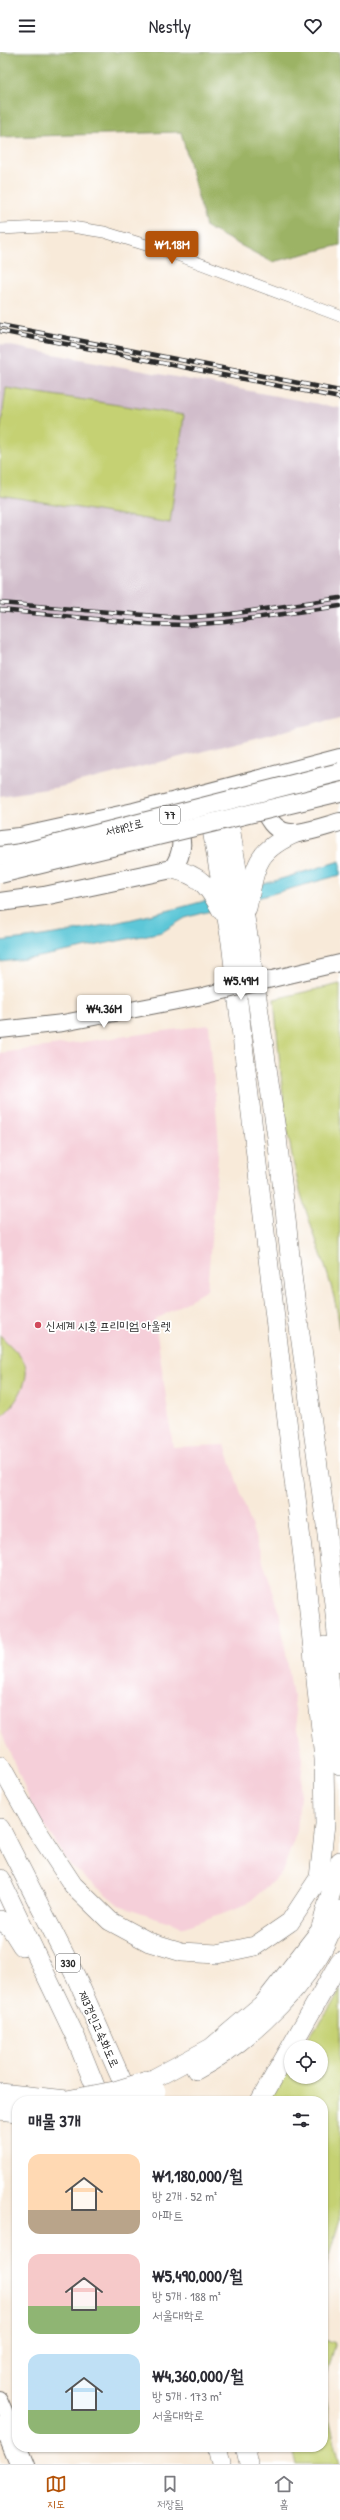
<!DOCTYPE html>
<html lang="ko">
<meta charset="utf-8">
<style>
body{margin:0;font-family:"Patrick Hand","Poor Story",sans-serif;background:#f2f2f3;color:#2b2b33;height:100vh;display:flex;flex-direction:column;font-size:15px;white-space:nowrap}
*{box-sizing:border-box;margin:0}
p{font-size:13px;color:#7c7c81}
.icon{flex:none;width:22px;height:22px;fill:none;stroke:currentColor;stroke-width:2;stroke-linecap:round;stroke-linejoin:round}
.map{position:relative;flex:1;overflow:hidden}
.side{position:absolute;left:12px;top:2044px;width:316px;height:356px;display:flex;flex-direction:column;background:#fff;border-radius:16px;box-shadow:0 1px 3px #0004}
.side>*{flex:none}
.controls{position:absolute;left:284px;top:1988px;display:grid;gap:8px}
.controls a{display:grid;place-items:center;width:44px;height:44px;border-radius:50%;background:#fff;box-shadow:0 1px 3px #0004;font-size:20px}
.price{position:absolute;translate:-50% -34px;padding:0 9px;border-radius:4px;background:#fff;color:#222;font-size:13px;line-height:26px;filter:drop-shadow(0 1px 2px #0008)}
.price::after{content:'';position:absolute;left:50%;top:24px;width:12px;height:9px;margin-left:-6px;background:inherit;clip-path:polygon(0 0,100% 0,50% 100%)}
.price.current{background:#b45309;color:#fff}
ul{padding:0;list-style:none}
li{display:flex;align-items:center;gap:12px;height:100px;padding:0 16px}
li span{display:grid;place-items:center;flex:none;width:112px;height:80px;border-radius:12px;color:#555}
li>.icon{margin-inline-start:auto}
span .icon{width:48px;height:48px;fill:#fffc;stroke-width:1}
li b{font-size:17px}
h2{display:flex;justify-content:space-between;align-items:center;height:48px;padding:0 16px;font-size:17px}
header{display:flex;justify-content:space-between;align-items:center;height:52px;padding:0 16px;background:#fff;font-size:18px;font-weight:600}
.tabs{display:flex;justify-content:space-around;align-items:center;height:56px;border-top:1px solid #e1e1e2;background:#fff;font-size:11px;color:#7c7c81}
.tabs a{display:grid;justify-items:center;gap:2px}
.tabs .current{color:#b45309}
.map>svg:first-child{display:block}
.built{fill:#f5cfd9}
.industrial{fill:#d1bdcb}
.green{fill:#c5d173;stroke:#787e4f}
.forest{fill:#9cb365;stroke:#646f48}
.water{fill:#5dc7d8;stroke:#447982}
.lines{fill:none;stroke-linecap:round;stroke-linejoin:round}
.minor-casing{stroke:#736e68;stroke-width:12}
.tertiary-casing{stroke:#736e68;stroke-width:16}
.secondary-casing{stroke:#736e68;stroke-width:18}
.primary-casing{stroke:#736e68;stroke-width:20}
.trunk-casing{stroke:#736e68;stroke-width:20}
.minor{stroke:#fff;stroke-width:11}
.tertiary{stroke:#fff;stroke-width:14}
.secondary{stroke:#fff;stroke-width:16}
.primary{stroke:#fff;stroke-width:18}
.trunk{stroke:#fff;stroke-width:19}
.rail-casing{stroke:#2b2b2b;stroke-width:4.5}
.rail{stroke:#fff;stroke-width:3;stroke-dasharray:9;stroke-linecap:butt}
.secondary-bridge-casing{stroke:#736e68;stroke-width:18;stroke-linecap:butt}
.primary-bridge-casing{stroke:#736e68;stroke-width:20;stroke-linecap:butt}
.trunk-bridge-casing{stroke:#736e68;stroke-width:20;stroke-linecap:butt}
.secondary-bridge{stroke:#fff;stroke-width:16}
.primary-bridge{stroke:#fff;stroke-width:18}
.trunk-bridge{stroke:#fff;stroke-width:19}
.poi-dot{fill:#d1495b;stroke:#fff;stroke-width:1.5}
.labels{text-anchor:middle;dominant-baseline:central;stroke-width:3.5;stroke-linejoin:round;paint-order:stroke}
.shield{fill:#fff;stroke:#6b6b6b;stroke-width:1}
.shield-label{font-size:11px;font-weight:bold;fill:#2b2b2b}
.street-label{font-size:12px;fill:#2b2b2b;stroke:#fff}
.poi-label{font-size:12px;fill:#2b2b2b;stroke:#fff;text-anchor:start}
</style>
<header><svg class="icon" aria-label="menu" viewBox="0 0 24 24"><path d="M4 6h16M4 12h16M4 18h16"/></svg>Nestly<svg class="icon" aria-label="heart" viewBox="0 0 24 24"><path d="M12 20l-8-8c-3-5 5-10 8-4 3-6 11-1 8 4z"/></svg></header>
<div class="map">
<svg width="340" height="2412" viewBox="0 0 340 2412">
<rect width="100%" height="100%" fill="#fff"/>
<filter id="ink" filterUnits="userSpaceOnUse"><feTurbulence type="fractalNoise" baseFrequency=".025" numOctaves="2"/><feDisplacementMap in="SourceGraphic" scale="8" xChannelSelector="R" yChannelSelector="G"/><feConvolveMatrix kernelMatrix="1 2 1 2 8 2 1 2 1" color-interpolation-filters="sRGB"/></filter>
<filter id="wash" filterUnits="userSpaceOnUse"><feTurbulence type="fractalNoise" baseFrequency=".012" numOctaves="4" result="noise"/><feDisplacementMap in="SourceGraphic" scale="16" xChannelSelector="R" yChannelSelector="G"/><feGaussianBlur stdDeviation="0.9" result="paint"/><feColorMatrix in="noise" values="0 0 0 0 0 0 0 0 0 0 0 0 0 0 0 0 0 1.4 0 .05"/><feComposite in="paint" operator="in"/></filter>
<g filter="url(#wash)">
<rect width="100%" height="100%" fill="#f8ead9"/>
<!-- built -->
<path class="built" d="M 209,973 L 219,1092 L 207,1238 L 155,1268 L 173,1395 L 225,1393 L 279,1558 L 303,1707 L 297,1779 L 282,1821 L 247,1852 L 184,1875 L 119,1853 L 70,1813 L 33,1756 L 0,1677 L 0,1001 Z"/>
<!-- industrial -->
<path class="industrial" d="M 0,292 L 340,356 L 340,665 L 60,735 L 0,744 Z"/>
<!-- green -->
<g class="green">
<path d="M 6,336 L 184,363 L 170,471 L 0,443 L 0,381 Z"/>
<path d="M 340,932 L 340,1280 C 335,1228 311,1182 298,1131 C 283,1071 280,1008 274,947 Z"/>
<path d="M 0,1283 C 7,1291 17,1299 23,1308 C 34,1325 14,1356 0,1365 Z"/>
<path d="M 340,1938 L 340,2167 L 323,2224 L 323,2049 L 266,2049 L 291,2011 L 291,2025 L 321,2025 L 321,1995 L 302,1995 L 331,1954 Z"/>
<path d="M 323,2286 L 335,2291 L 323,2333 Z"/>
<path d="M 323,2340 L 340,2412 L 296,2412 L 291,2395 L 323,2395 Z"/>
</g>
<!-- forest -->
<path class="forest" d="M 0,0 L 340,0 L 340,193 L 272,210 L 206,175 L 181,80 L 0,85 Z"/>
<!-- water -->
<path class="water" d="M 340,809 L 340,823 L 185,866 L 162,880 L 34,906 L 0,910 L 0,889 C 116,878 229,843 340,809 Z"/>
</g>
<g filter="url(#ink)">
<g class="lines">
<!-- minor casing -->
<g class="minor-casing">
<path id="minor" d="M 0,177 L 65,174 L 104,180 L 172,201 L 340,264"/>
</g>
<!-- tertiary casing -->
<g class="tertiary-casing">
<g id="tertiary">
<path d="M 0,2347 L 17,2386"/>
<path d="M 0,2371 L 17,2412"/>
<path d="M 21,2395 L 28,2412"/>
</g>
</g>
<!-- secondary casing -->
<g class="secondary-casing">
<g id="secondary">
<path d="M 272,927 L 340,911"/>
<path d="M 0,978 L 63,971 L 203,944"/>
</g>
</g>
<!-- primary casing -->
<g class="primary-casing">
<g id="primary">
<path d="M 265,743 C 261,764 276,784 298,781 C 312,779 326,774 340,770"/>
<path d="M 0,787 L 20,785 L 134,760 L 340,706"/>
<path d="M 0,850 L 44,844 L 172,817 C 185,800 184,784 172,766"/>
</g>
</g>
<!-- trunk casing -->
<g class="trunk-casing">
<g id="trunk">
<path d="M 224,738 L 248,884 L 277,1085 L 293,1231 L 326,1473 L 340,1611"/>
<path d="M 172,817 C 201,823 208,834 222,859"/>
<path d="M 247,856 C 256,815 254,799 296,781"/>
<path d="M 325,1594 L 340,1714"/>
<path d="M 0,1713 L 33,1772 L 73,1833 L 110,1869 L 149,1890 L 182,1900 L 217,1902 L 255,1894 L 290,1870 L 319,1826 L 325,1772 L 324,1707 L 307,1539 L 231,890 L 206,742"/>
<path d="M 0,1776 L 76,1925 L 131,2049"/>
<path d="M 0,1827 L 75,1984 L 101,2049"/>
<path d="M 0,1868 L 10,1875 L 22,1894"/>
<path d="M 196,2018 C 241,1995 291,1948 318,1905 C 327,1891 333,1873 340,1858"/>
<path d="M 153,2027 L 211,1996 L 264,1951 L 320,1879 L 340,1809"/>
<path d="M 0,2041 L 67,2048"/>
<path d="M 260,2049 L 340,1909"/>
<path d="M 0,2058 L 17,2060"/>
<path d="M 217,2395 L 221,2412"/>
<path d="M 245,2395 L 249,2412"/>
</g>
</g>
<!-- minor -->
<use href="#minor" class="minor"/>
<!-- tertiary -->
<use href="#tertiary" class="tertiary"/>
<!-- secondary -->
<use href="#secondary" class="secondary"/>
<!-- primary -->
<use href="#primary" class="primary"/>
<!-- trunk -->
<use href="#trunk" class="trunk"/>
<!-- rail casing -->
<g class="rail-casing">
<g id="rail">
<path d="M 0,273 L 340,339"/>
<path d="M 0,279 L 340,346"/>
<path d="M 0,551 L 181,566 L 231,562 L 340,546"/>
<path d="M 0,558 L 147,572 L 187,573 L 226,570 L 340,554"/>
</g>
</g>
<!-- rail -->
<use href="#rail" class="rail"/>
<!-- secondary-bridge casing -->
<g class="secondary-bridge-casing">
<path id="secondary-bridge" d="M 203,944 L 272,927"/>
</g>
<!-- primary-bridge casing -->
<g class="primary-bridge-casing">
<g id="primary-bridge">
<path d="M 0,804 L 21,801 L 340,720"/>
<path d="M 0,822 L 340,740"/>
</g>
</g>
<!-- trunk-bridge casing -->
<g class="trunk-bridge-casing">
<g id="trunk-bridge">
<path d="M 67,2048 L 114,2039 L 153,2027"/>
<path d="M 129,2049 L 156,2039"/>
</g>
</g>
<!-- secondary-bridge -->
<use href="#secondary-bridge" class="secondary-bridge"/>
<!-- primary-bridge -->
<use href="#primary-bridge" class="primary-bridge"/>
<!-- trunk-bridge -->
<use href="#trunk-bridge" class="trunk-bridge"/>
</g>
</g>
<!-- markers -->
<circle class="poi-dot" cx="38" cy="1273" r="4"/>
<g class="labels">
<!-- shield labels -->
<g class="shield">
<rect x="160" y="754" width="20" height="18" rx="3"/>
<rect x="56" y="1902" width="24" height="18" rx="3"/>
</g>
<g class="shield-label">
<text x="170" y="763">77</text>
<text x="68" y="1911">330</text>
</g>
<!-- street labels -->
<g class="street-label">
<text transform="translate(124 775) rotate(-14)">서해안로</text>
<text transform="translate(99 1977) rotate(66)">제3경인고속화도로</text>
</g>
<!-- poi labels -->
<g class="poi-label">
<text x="46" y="1273">신세계 시흥 프리미엄 아울렛</text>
</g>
</g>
</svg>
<div class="controls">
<a><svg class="icon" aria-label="locate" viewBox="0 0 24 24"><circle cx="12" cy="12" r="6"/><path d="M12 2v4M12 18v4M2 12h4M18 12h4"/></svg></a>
</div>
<b class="price current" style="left:172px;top:213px">₩1.18M</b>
<b class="price" style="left:241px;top:949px">₩5.49M</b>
<b class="price" style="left:104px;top:977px">₩4.36M</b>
<section class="side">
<h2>매물 3개<svg class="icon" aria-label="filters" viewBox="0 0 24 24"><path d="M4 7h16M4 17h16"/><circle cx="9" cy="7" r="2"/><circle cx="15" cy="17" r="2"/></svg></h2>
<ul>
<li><span style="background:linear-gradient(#ffd9b3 70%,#b9a48a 0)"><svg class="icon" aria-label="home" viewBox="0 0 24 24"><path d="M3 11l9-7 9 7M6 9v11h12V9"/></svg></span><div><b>₩1,180,000/월</b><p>방 2개 · 52 m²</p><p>아파트</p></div></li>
<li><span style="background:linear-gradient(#f6c9c9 65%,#8fb573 0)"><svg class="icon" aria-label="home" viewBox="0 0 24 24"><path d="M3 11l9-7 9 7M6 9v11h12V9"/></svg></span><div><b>₩5,490,000/월</b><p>방 5개 · 188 m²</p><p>서울대학로</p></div></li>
<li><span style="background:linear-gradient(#bfe0f5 70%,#8fb573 0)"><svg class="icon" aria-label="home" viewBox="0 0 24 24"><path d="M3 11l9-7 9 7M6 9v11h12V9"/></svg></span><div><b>₩4,360,000/월</b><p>방 5개 · 173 m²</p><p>서울대학로</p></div></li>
</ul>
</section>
</div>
<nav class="tabs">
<a class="current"><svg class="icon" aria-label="map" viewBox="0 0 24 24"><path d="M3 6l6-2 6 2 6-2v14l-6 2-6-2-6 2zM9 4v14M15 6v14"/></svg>지도</a>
<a><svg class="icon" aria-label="saved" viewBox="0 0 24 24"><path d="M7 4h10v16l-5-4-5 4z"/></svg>저장됨</a>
<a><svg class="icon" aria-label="home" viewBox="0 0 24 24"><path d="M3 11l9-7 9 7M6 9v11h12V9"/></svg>홈</a>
</nav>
